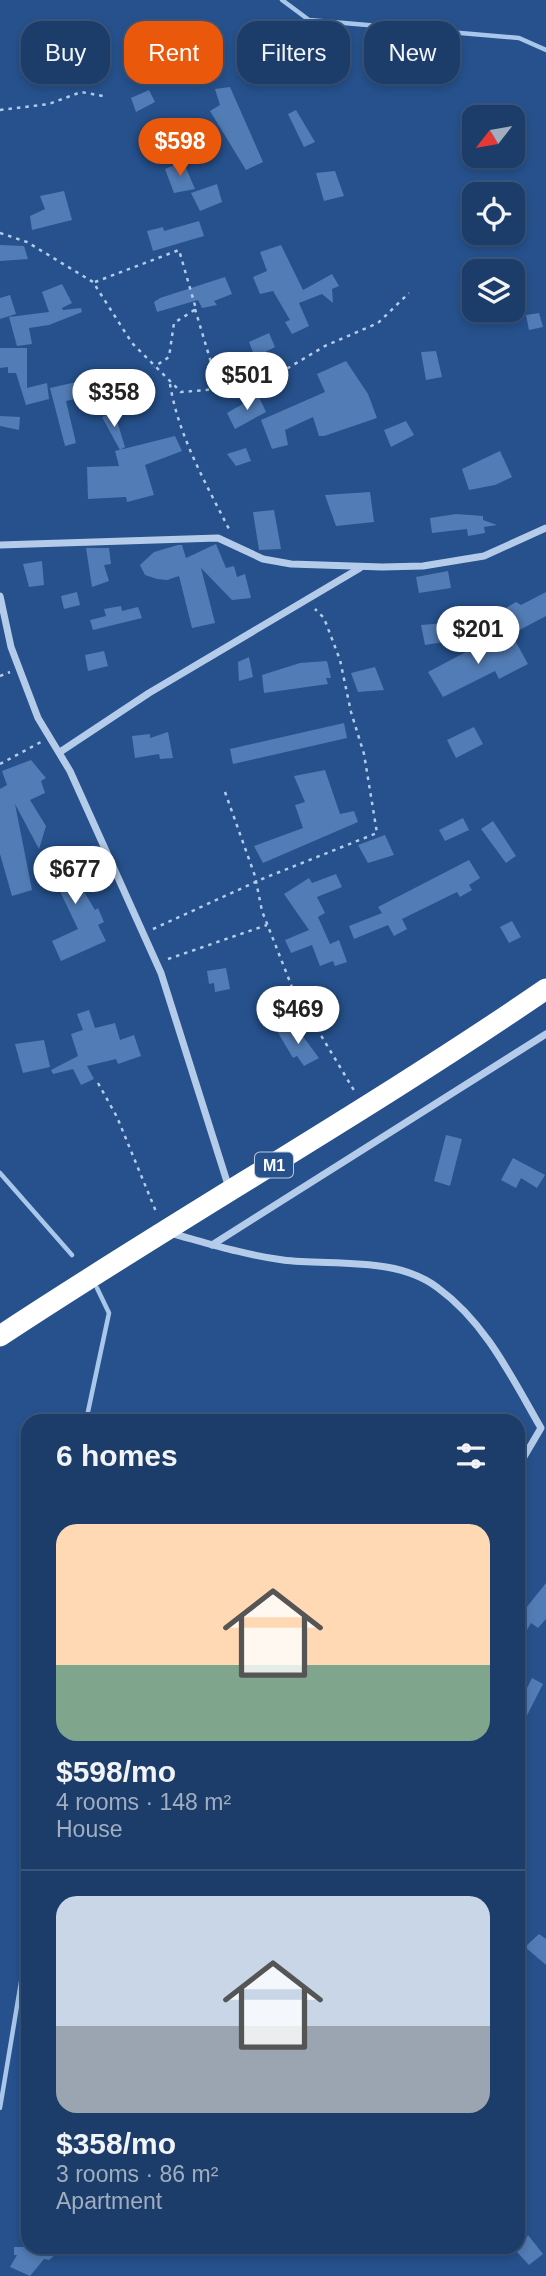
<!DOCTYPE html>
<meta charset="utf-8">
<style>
body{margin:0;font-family:Helvetica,sans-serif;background:#294871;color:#f1f3f6;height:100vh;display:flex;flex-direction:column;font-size:26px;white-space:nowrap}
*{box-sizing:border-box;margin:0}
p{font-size:23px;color:#a0aec0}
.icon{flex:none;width:38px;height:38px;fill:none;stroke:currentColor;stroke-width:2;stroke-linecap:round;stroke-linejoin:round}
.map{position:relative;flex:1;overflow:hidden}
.panel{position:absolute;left:21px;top:1414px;width:504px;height:840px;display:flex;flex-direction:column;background:#1c3d69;border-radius:21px;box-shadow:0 4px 10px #0003,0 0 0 2px #3a567d}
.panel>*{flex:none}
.guide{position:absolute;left:21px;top:21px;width:504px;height:63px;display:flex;gap:14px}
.needle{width:46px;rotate:239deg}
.tools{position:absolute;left:462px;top:105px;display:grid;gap:14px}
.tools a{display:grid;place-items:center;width:63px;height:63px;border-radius:14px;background:#1c3d69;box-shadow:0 4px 10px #0003,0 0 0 2px #3a567d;font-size:35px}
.price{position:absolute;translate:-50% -60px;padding:0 16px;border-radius:24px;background:#fff;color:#222;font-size:23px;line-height:46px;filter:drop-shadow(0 2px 4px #0008)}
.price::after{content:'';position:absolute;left:50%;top:42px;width:21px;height:16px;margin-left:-10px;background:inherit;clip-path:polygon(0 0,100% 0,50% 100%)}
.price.on{background:#ea580c;color:#fff}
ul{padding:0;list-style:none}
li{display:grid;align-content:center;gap:14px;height:371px;padding:0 35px}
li+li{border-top:2px solid #3a567d}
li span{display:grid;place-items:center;height:217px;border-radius:21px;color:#555}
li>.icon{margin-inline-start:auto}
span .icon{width:126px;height:126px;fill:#fffc;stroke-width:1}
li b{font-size:30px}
h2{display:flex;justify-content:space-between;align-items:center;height:84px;padding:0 35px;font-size:30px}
.tag{padding:0 24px;border-radius:21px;background:#1c3d69;box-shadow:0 4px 10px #0003,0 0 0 2px #3a567d;font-size:24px;line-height:63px}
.tag.on{background:#ea580c;color:#fff}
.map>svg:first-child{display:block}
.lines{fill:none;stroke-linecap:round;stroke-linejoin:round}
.stream{stroke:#a9c7eb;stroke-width:4.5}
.building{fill:#527cb5}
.path{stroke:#b4ccea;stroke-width:2.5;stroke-dasharray:3.5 5;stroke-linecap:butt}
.street{stroke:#b4ccea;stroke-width:7}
.highway{stroke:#fff;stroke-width:21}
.labels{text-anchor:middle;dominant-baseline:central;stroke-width:6;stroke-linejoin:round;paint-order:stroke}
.shield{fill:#26518c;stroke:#becbdc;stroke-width:2}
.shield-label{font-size:16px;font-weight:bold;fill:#fff}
</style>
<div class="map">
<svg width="546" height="2276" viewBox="0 0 546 2276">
<rect width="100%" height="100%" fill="#26518c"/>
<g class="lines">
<!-- stream -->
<g class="stream">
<path d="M 282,0 L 309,20 L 519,38 L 546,50"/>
<path d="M 0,1173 L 72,1255"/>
<path d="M 86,1421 L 109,1313 L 97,1288"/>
<path d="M 0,2108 L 23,1970 L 23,1764 L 28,1676"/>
</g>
</g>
<!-- building -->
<g class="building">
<path d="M 230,87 L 263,162 L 246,170 L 210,111 L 220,105 L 215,89 Z"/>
<path d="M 149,90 L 155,102 L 136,112 L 131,98 Z"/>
<path d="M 296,110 L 315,142 L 304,147 L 288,114 Z"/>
<path d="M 160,138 L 168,160 L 156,164 L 145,152 L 147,143 Z"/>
<path d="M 183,161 L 195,189 L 174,193 L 165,169 Z"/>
<path d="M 335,171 L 344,196 L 324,201 L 316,173 Z"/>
<path d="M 217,184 L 222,202 L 200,211 L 191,193 Z"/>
<path d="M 64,191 L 72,220 L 32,230 L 30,216 L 45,209 L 40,196 Z"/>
<path d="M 199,221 L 204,236 L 153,251 L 147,231 L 163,227 L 164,231 Z"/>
<path d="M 0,245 L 24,246 L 28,259 L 0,261 Z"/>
<path d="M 281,245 L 303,290 L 332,274 L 339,286 L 332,289 L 333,303 L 322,294 L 299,303 L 309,326 L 292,334 L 285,322 L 290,320 L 273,291 L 260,294 L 253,277 L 267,271 L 260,252 Z"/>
<path d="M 225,277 L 232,294 L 214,301 L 217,305 L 202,308 L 198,300 L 157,312 L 154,302 L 160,298 Z"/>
<path d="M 62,284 L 72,303 L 62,308 L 63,310 L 81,308 L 82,312 L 49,325 L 29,328 L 32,344 L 17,346 L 9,317 L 49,312 L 42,292 Z"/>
<path d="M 10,295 L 16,314 L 0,319 L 0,298 Z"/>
<path d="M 539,313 L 543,327 L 529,330 L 526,315 Z"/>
<path d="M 269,333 L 275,347 L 255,357 L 249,342 Z"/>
<path d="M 0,348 L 27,348 L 27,388 L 47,383 L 49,399 L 26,405 L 16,373 L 8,373 L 8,367 L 0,368 Z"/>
<path d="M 436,351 L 442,377 L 426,380 L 421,352 Z"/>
<path d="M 346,361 L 368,394 L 377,418 L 324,436 L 319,436 L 313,417 L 285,430 L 288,445 L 272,449 L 261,420 L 325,392 L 317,374 Z"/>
<path d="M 94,378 L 97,394 L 66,401 L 76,443 L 65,446 L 50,388 Z"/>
<path d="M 258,395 L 266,412 L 235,429 L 227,413 Z"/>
<path d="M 114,411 L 125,447 L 120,450 L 102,417 Z"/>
<path d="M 0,416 L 20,417 L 19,430 L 0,426 Z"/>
<path d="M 406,421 L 414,435 L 391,447 L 384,430 Z"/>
<path d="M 175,436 L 182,451 L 145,465 L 154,495 L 127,502 L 126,497 L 88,499 L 87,467 L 119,466 L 115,451 Z"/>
<path d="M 246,448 L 251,461 L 236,466 L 227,454 Z"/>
<path d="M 500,451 L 512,477 L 495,485 L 469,490 L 462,469 Z"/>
<path d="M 370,492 L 374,522 L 336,526 L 325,495 Z"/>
<path d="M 274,510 L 281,549 L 259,550 L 253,512 Z"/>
<path d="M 456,514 L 483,516 L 483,520 L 497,525 L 484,527 L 485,533 L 468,536 L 467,529 L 432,533 L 430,518 Z"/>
<path d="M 216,544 L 226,568 L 234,566 L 237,577 L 245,574 L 251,598 L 232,600 L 201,568 L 215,623 L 192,628 L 179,576 L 167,580 L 157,579 L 145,575 L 140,565 L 154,552 L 178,545 L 182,545 L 186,558 Z"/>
<path d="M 86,548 L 109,548 L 111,564 L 104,565 L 109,581 L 92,587 Z"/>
<path d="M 42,561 L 44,585 L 29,587 L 23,564 Z"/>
<path d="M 448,571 L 451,588 L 419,593 L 416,577 Z"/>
<path d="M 77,592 L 80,605 L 64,609 L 61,596 Z"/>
<path d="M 546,592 L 546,616 L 514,633 L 501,611 L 516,602 L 521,605 Z"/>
<path d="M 121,606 L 122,611 L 138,607 L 142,618 L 93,630 L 90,620 L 106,616 L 104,609 Z"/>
<path d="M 445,623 L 450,641 L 425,645 L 421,625 Z"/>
<path d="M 512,635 L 528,664 L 499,679 L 495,671 L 443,697 L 428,672 L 479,645 L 483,651 Z"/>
<path d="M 104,651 L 108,666 L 88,671 L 85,655 Z"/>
<path d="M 249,657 L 253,677 L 239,681 L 238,662 Z"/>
<path d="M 327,661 L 331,678 L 326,678 L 328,684 L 264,693 L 262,675 L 300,663 Z"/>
<path d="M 375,667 L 384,690 L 358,692 L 351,673 Z"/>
<path d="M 344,723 L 347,738 L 233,764 L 230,749 Z"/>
<path d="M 474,727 L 483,744 L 456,758 L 447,740 Z"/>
<path d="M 168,732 L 173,758 L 160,759 L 159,754 L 135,758 L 132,736 L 150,734 L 150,738 Z"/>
<path d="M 31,760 L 46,778 L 41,781 L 45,793 L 30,800 L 46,826 L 39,849 L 15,804 L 32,890 L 12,896 L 0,854 L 0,789 L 7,785 L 2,771 Z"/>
<path d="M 325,770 L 340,814 L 354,811 L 358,822 L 263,863 L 254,846 L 303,828 L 295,805 L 305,802 L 294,776 Z"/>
<path d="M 463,818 L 469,830 L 445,841 L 439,830 Z"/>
<path d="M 493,821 L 516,856 L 506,863 L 481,829 Z"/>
<path d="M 385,835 L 394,855 L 368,863 L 358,845 Z"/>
<path d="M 78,846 L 85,862 L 71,870 L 95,910 L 98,908 L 104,922 L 98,925 L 106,941 L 61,961 L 52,941 L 78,929 L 45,860 Z"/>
<path d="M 469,860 L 480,878 L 469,885 L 472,890 L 460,897 L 457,892 L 402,919 L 407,929 L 394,936 L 388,925 L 354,939 L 349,926 L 382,913 L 378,907 Z"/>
<path d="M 336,874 L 342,887 L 317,897 L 325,913 L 318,917 L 330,944 L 339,940 L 347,962 L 335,966 L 333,961 L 320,966 L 312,945 L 291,953 L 285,940 L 309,930 L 284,894 L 309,878 L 312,883 Z"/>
<path d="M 512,921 L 521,937 L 509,943 L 500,927 Z"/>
<path d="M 226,968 L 230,989 L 215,992 L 214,983 L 209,984 L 207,971 Z"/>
<path d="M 89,1010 L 95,1028 L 115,1023 L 120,1040 L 134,1035 L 141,1056 L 118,1064 L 116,1059 L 87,1066 L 94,1079 L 81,1085 L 73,1069 L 53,1074 L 51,1070 L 78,1056 L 71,1034 L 83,1030 L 77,1014 Z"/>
<path d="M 296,1027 L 319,1058 L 304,1066 L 297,1056 L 293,1058 L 277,1031 Z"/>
<path d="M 44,1040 L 50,1067 L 23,1073 L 15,1044 Z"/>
<path d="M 446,1135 L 462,1139 L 450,1186 L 434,1181 Z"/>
<path d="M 513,1158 L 545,1175 L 537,1188 L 521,1178 L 516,1188 L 501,1180 Z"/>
<path d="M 546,1583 L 546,1619 L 538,1628 L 531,1623 L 518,1645 L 518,1618 Z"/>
<path d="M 532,1678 L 543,1684 L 518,1733 L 518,1696 L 522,1698 Z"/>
<path d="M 539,1934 L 546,1939 L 546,1965 L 525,1947 Z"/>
<path d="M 528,2235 L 543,2254 L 529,2265 L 517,2252 Z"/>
<path d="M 14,2247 L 64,2247 L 49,2260 L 44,2259 L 30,2276 L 10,2267 L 17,2255 L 14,2255 Z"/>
</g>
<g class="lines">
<!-- path -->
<g class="path">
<path d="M 0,110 L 49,104 L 81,92 L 103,96"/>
<path d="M 0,233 L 27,242 L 93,282 L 132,343 L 181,392 L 219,389 L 278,374 L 325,346 L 378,323 L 409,293"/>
<path d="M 95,282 L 179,250 L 196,309 L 174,323 L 169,357 L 154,367"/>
<path d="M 195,309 L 219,389"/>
<path d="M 170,384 C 178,435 206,484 229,529"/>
<path d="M 0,676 L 10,672"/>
<path d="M 0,764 L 41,742"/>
<path d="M 225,792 L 255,876 L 262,911 L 292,987 L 355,1092"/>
<path d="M 153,929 L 262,879 L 377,833 L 364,754 L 351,712 L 340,660 L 324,618 L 315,609"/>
<path d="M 168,959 L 267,925"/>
<path d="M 98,1083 L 117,1117 L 157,1214"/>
</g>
<!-- street -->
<g class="street">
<path d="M 0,545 L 218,538 L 263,559 L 291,564 L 382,567 L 423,566 L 484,556 L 546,528"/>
<path d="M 0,596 L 11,647 L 38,718 L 70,771 L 161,973 L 229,1188"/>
<path d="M 60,752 L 149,693 L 360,568"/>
<path d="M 170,1233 C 207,1243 245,1255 283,1260 C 332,1266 397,1256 438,1288 C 486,1323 512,1378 541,1428 L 518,1467"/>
<path d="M 212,1245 L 546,1034"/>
</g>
<!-- highway -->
<path class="highway" d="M 0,1336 C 180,1217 368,1111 546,989"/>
</g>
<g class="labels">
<!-- shield labels -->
<rect class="shield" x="255" y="1152.5" width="38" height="25" rx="5"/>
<g class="shield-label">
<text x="274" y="1165">M1</text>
</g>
</g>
</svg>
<div class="tools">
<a><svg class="needle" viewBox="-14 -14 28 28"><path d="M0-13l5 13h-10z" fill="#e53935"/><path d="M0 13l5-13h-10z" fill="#a0aec0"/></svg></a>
<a><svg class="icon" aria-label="locate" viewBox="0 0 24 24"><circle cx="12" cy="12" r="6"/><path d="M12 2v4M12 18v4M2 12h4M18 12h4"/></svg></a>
<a><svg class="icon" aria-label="layers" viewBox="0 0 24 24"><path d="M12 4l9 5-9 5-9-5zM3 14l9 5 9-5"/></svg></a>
</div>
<b class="price on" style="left:180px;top:178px">$598</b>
<b class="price" style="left:247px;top:412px">$501</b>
<b class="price" style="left:114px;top:429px">$358</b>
<b class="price" style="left:478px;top:666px">$201</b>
<b class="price" style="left:75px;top:906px">$677</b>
<b class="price" style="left:298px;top:1046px">$469</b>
<div class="guide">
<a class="tag">Buy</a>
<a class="tag on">Rent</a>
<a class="tag">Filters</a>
<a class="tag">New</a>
</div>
<section class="panel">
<h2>6 homes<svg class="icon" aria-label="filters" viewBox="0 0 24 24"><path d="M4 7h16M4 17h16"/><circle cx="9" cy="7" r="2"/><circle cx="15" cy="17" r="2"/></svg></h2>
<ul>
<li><span style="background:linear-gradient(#ffd9b3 65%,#7fa58c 0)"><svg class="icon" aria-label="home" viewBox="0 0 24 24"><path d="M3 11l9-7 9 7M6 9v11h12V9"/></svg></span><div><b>$598/mo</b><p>4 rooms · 148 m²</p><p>House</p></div></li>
<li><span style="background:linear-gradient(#c9d6e8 60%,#9aa5b1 0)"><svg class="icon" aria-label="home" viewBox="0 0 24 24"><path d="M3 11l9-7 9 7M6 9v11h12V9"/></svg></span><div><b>$358/mo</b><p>3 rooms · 86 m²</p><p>Apartment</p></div></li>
</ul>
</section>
</div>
